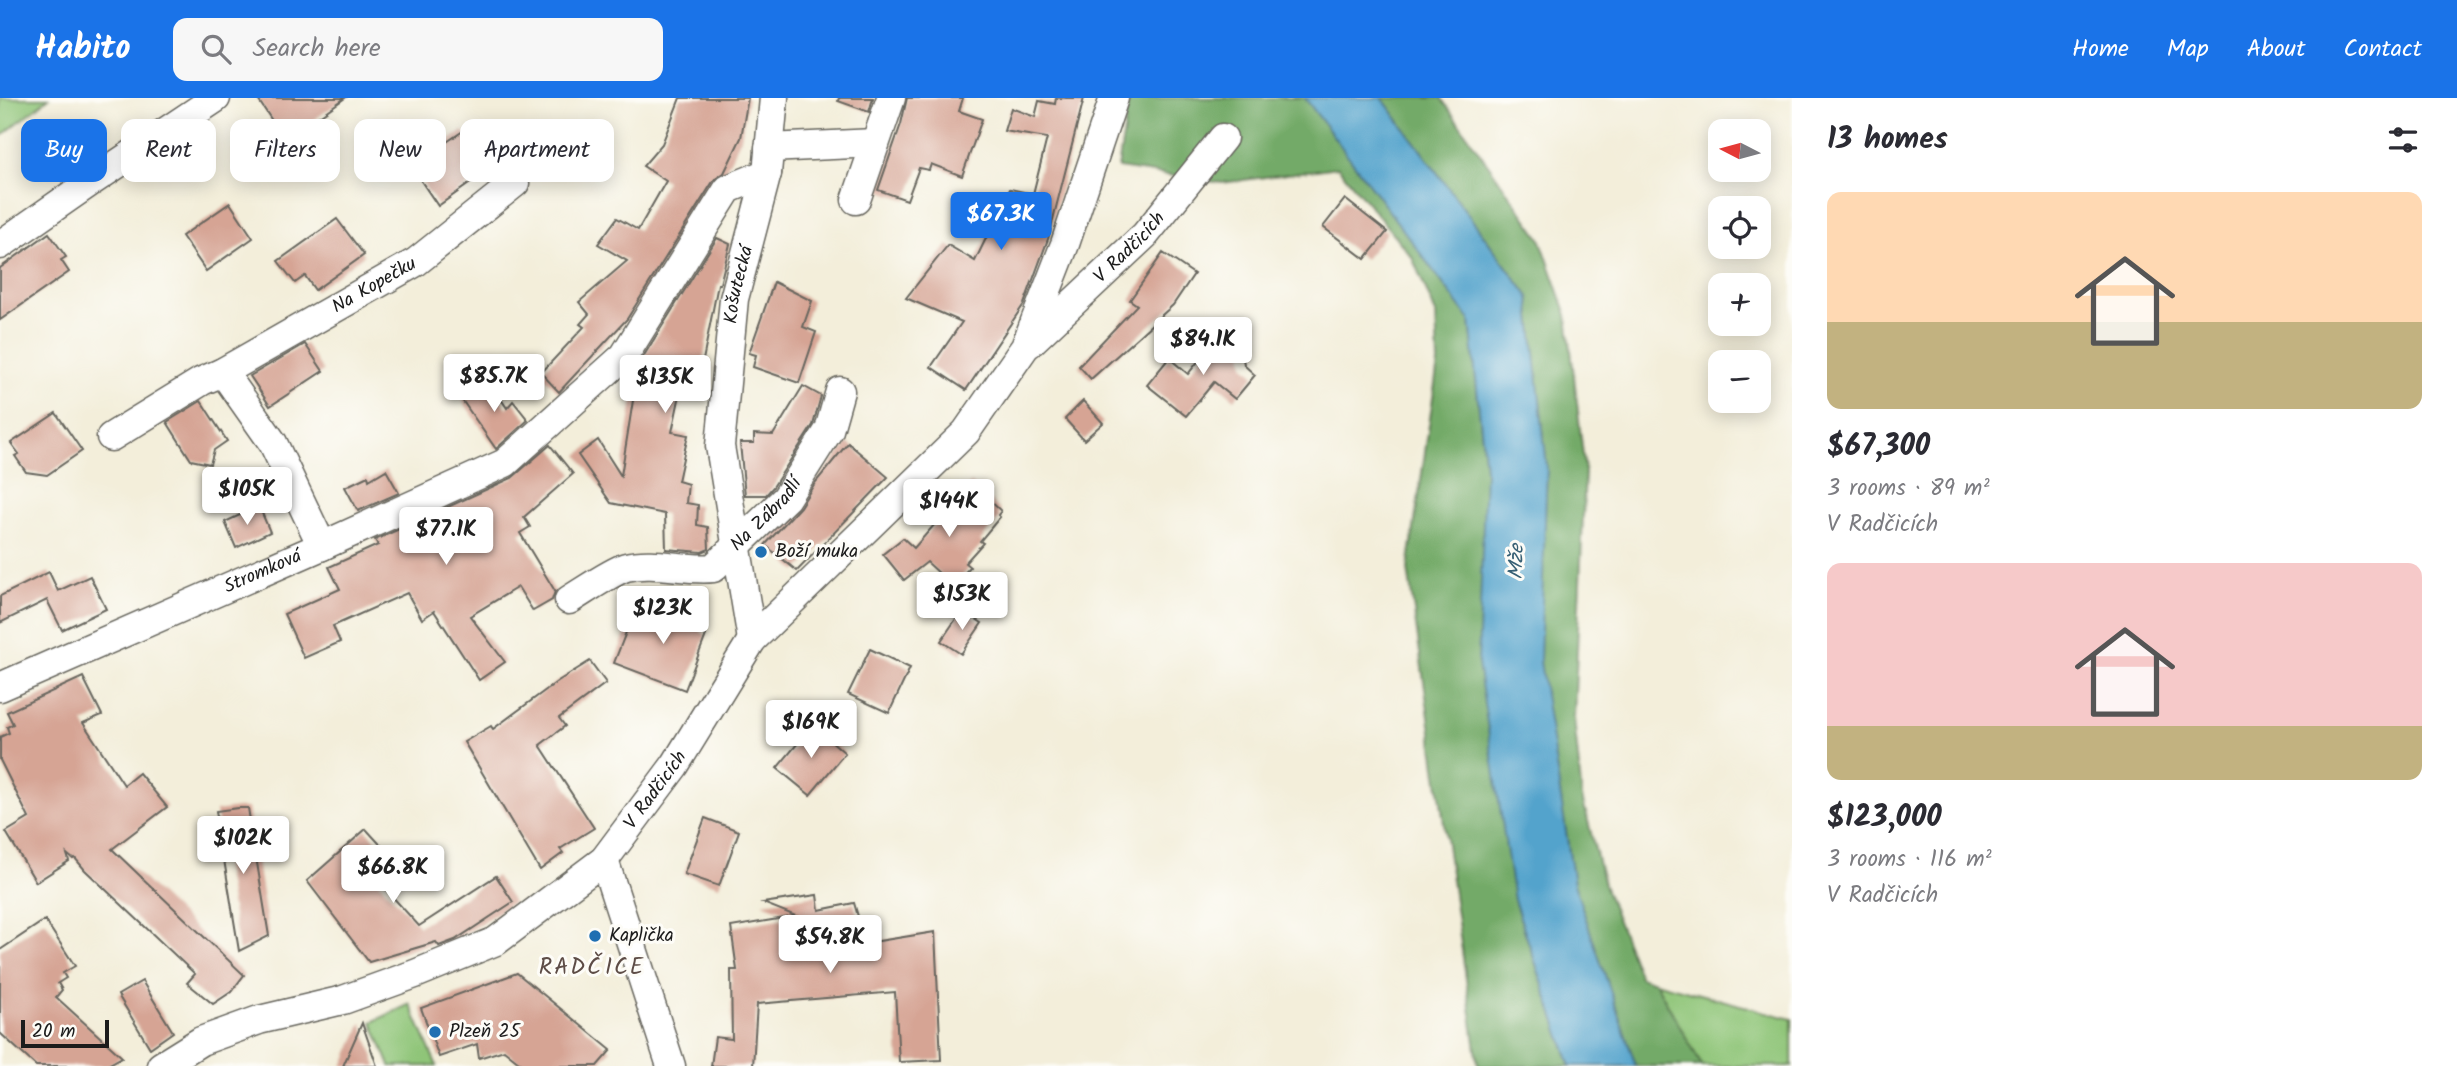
<!DOCTYPE html>
<meta charset="utf-8">
<style>
body{margin:0;font-family:Kalam,sans-serif;background:#f7f7f7;color:#2b2b33;height:100vh;display:flex;flex-direction:column;font-size:26px;white-space:nowrap}
*{box-sizing:border-box;margin:0}
p{font-size:23px;color:#7c7c81}
.icon{flex:none;width:38px;height:38px;fill:none;stroke:currentColor;stroke-width:2;stroke-linecap:round;stroke-linejoin:round}
.map{position:relative;flex:1;overflow:hidden}
.details{display:flex;flex-direction:column;background:#fff;width:665px}
.details>*{flex:none}
.top-card{position:absolute;left:21px;top:21px;width:665px;height:63px;display:flex;gap:14px}
.needle{width:46px;rotate:276deg}
.fabs{position:absolute;left:1708px;top:21px;display:grid;gap:14px}
.fabs a{display:grid;place-items:center;width:63px;height:63px;border-radius:14px;background:#fff;box-shadow:0 4px 18px #0003;font-size:35px}
.scale{position:absolute;left:21px;bottom:18px;width:88px;box-sizing:border-box;padding-left:7px;border:4px solid #1c1c1c;border-top:0;font-size:19px;line-height:24px;white-space:nowrap;color:#1c1c1c;-webkit-text-stroke:5px #fdfcf7;paint-order:stroke}
.price{position:absolute;translate:-50% -60px;padding:0 16px;border-radius:7px;background:#fff;color:#222;font-size:23px;line-height:46px;filter:drop-shadow(0 2px 4px #0008)}
.price::after{content:'';position:absolute;left:50%;top:42px;width:21px;height:16px;margin-left:-10px;background:inherit;clip-path:polygon(0 0,100% 0,50% 100%)}
.price.on{background:#1a73e8;color:#fff}
ul{padding:0;list-style:none}
li{display:grid;align-content:center;gap:14px;height:371px;padding:0 35px}
li span{display:grid;place-items:center;height:217px;border-radius:14px;color:#555}
li>.icon{margin-inline-start:auto}
span .icon{width:126px;height:126px;fill:#fffc;stroke-width:1}
li b{font-size:30px}
h2{display:flex;justify-content:space-between;align-items:center;height:84px;padding:0 35px;font-size:30px}
.chip{padding:0 24px;border-radius:14px;background:#fff;box-shadow:0 4px 18px #0003;font-size:24px;line-height:63px}
.chip.on{background:#1a73e8;color:#fff}
header{display:flex;align-items:center;gap:42px;box-sizing:border-box;height:98px;padding:0 35px;background:#1a73e8;color:#fff}
header strong{font-size:33px}
nav{display:flex;gap:38px;margin-inline-start:auto;font-size:24px}
.search{width:490px;height:63px;background:#f7f7f7;display:flex;align-items:center;gap:18px;box-sizing:border-box;padding:0 24px;border-radius:14px;color:#7c7c81;font-size:26px}
main{display:flex;flex:1;min-height:0}
.map>svg:first-child{display:block}
.green{fill:#8fc578;stroke:#56704a;stroke-width:2}
.forest{fill:#73aa68;stroke:#486342;stroke-width:2}
.water{fill:#52a3cc;stroke:#376074;stroke-width:2}
.building{fill:#d6a494}
.lines{fill:none;stroke-linecap:round;stroke-linejoin:round}
.minor-casing{stroke:#67665e;stroke-width:31}
.minor{stroke:#fff;stroke-width:28}
.poi-dot{fill:#1f6fb2;stroke:#fdfcf7;stroke-width:2.5}
.labels{text-anchor:middle;dominant-baseline:central;stroke-width:6;stroke-linejoin:round;paint-order:stroke}
.street-label{font-size:19px;fill:#1c1c1c;stroke:#fdfcf7}
.poi-label{font-size:19px;fill:#1c1c1c;stroke:#fdfcf7;text-anchor:start}
.water-label{font-size:21px;font-style:italic;fill:#376074;stroke:#fdfcf7}
.quarter-label{font-size:23px;letter-spacing:2px;fill:#5d4c46;stroke:#fdfcf7}
</style>
<header>
<strong>Habito</strong>
<div class="search"><svg class="icon" aria-label="search" viewBox="0 0 24 24"><circle cx="10" cy="10" r="6"/><path d="M15 15l6 6"/></svg>Search here</div>
<nav><a>Home</a><a>Map</a><a>About</a><a>Contact</a></nav>
</header>
<main>
<div class="map">
<svg width="1792" height="968" viewBox="0 0 1792 968">
<rect width="100%" height="100%" fill="#fdfcf7"/>
<filter id="ink" filterUnits="userSpaceOnUse"><feTurbulence type="fractalNoise" baseFrequency=".0143" numOctaves="2"/><feDisplacementMap in="SourceGraphic" scale="14" xChannelSelector="R" yChannelSelector="G"/><feConvolveMatrix kernelMatrix="1 2 1 2 8 2 1 2 1" color-interpolation-filters="sRGB"/></filter>
<filter id="wash" filterUnits="userSpaceOnUse"><feTurbulence type="fractalNoise" baseFrequency=".00686" numOctaves="4" result="noise"/><feDisplacementMap in="SourceGraphic" scale="28" xChannelSelector="R" yChannelSelector="G"/><feGaussianBlur stdDeviation="1.57" result="paint"/><feColorMatrix in="noise" values="0 0 0 0 0 0 0 0 0 0 0 0 0 0 0 0 0 1.4 0 .05"/><feComposite in="paint" operator="in"/></filter>
<g filter="url(#wash)">
<rect width="100%" height="100%" fill="#f3eeda"/>
<!-- green -->
<g class="green">
<path d="M 0,0 L 49,0 L 0,39 Z"/>
<path d="M 1655,884 L 1792,921 L 1792,968 L 1702,968 Z"/>
<path d="M 410,906 L 437,968 L 390,968 L 372,924 Z"/>
</g>
<!-- forest -->
<g class="forest">
<path d="M 1129,0 L 1305,0 L 1470,222 L 1485,371 L 1514,802 L 1571,968 L 1478,968 L 1478,966 L 1408,471 L 1438,265 L 1436,216 L 1412,159 L 1338,69 L 1222,85 L 1118,70 Z"/>
<path d="M 1382,0 L 1441,0 L 1540,140 L 1567,217 L 1585,374 L 1574,620 L 1582,699 L 1604,787 L 1640,879 L 1655,884 L 1702,968 L 1636,968 L 1574,786 L 1539,563 L 1547,369 L 1529,199 Z"/>
</g>
<!-- water -->
<path class="water" d="M 1305,0 L 1382,0 L 1529,199 L 1547,369 L 1540,563 L 1574,786 L 1636,968 L 1571,968 L 1514,802 L 1478,566 L 1485,371 L 1470,222 Z"/>
<g id="blocks">
<!-- building -->
<g class="building">
<path d="M 257,0 L 345,0 L 285,42 Z"/>
<path d="M 680,0 L 748,0 L 741,40 L 724,75 L 714,82 L 627,221 L 559,294 L 541,275 L 584,229 L 580,226 L 589,216 L 579,204 L 627,163 L 598,146 L 617,120 L 638,132 L 666,83 L 643,68 L 662,46 Z"/>
<path d="M 839,0 L 873,0 L 869,14 L 838,3 Z"/>
<path d="M 907,0 L 963,0 L 959,13 L 982,21 L 962,78 L 931,66 L 929,72 L 919,70 L 907,102 L 878,92 L 901,26 Z"/>
<path d="M 1056,0 L 1084,0 L 1048,141 L 1024,206 L 966,292 L 931,269 L 962,224 L 906,200 L 948,147 L 975,163 L 1010,91 L 1033,96 L 1047,40 L 1004,33 L 1011,10 L 1035,19 L 1039,3 L 1055,6 Z"/>
<path d="M 463,33 L 490,71 L 438,108 L 411,68 Z"/>
<path d="M 1345,101 L 1387,134 L 1365,161 L 1323,129 Z"/>
<path d="M 230,105 L 253,140 L 206,173 L 182,138 Z"/>
<path d="M 337,121 L 364,157 L 315,192 L 305,178 L 295,185 L 278,163 Z"/>
<path d="M 49,135 L 66,159 L 61,162 L 69,174 L 0,222 L 0,170 Z"/>
<path d="M 717,140 L 730,146 L 720,186 L 718,186 L 697,293 L 681,292 L 672,334 L 688,337 L 678,383 L 688,386 L 686,405 L 698,407 L 697,427 L 708,429 L 709,451 L 702,454 L 666,451 L 665,416 L 611,405 L 578,357 L 598,342 L 621,378 L 634,296 L 636,296 L 643,259 Z"/>
<path d="M 1163,155 L 1194,176 L 1173,207 L 1091,281 L 1079,268 L 1137,207 L 1130,202 Z"/>
<path d="M 774,184 L 812,203 L 803,229 L 816,234 L 799,285 L 753,269 L 756,257 L 749,255 Z"/>
<path d="M 1241,245 L 1244,267 L 1255,277 L 1235,301 L 1214,284 L 1186,318 L 1147,287 L 1169,260 L 1188,276 L 1212,246 Z"/>
<path d="M 305,246 L 323,273 L 270,308 L 250,278 Z"/>
<path d="M 488,282 L 507,310 L 513,303 L 528,322 L 496,351 L 462,302 Z"/>
<path d="M 803,288 L 821,298 L 813,327 L 773,389 L 766,397 L 745,397 L 740,345 L 754,345 L 754,336 L 773,337 Z"/>
<path d="M 201,303 L 227,343 L 214,352 L 210,366 L 191,362 L 167,324 Z"/>
<path d="M 1083,303 L 1103,325 L 1084,342 L 1065,321 Z"/>
<path d="M 56,315 L 82,353 L 47,377 L 26,374 L 15,358 L 19,356 L 11,345 Z"/>
<path d="M 848,345 L 888,379 L 797,473 L 765,447 L 800,409 L 815,385 Z"/>
<path d="M 550,347 L 573,376 L 524,419 L 530,429 L 520,435 L 555,493 L 552,502 L 533,513 L 518,489 L 470,518 L 505,564 L 479,582 L 434,513 L 422,521 L 407,495 L 333,528 L 340,544 L 304,560 L 284,516 L 340,491 L 329,469 L 378,447 L 375,442 L 512,380 Z"/>
<path d="M 386,372 L 399,395 L 358,413 L 345,389 L 368,378 L 369,382 Z"/>
<path d="M 971,385 L 1001,413 L 998,417 L 1000,419 L 980,443 L 983,445 L 965,465 L 970,469 L 953,488 L 927,464 L 904,482 L 883,456 L 903,440 L 914,450 Z"/>
<path d="M 259,408 L 270,434 L 236,450 L 225,424 Z"/>
<path d="M 49,474 L 58,493 L 90,478 L 106,511 L 62,532 L 47,502 L 0,525 L 0,498 Z"/>
<path d="M 670,506 L 704,519 L 697,530 L 706,537 L 685,592 L 614,565 L 630,524 L 637,527 L 643,512 L 664,521 Z"/>
<path d="M 962,512 L 982,525 L 961,556 L 941,543 Z"/>
<path d="M 870,551 L 910,570 L 889,615 L 848,596 Z"/>
<path d="M 590,563 L 606,585 L 559,620 L 565,628 L 540,647 L 594,730 L 560,751 L 563,755 L 540,772 L 464,644 L 491,628 L 493,631 L 558,583 Z"/>
<path d="M 83,579 L 102,617 L 83,625 L 124,687 L 139,675 L 167,709 L 112,751 L 244,877 L 231,894 L 213,906 L 187,885 L 195,876 L 85,772 L 75,760 L 73,761 L 67,756 L 69,763 L 36,784 L 6,734 L 29,720 L 0,662 L 0,639 L 9,635 L 7,629 L 13,626 L 7,614 Z"/>
<path d="M 813,627 L 845,655 L 810,697 L 777,670 Z"/>
<path d="M 238,710 L 248,710 L 269,838 L 239,853 L 216,713 Z"/>
<path d="M 705,720 L 739,733 L 719,788 L 684,776 Z"/>
<path d="M 366,731 L 388,755 L 369,773 L 419,828 L 496,778 L 513,804 L 455,842 L 439,848 L 436,844 L 369,864 L 307,783 Z"/>
<path d="M 817,797 L 819,812 L 854,805 L 866,845 L 935,834 L 941,962 L 899,964 L 895,894 L 757,906 L 753,968 L 711,968 L 715,939 L 732,941 L 731,872 L 737,872 L 731,829 L 796,818 L 763,805 Z"/>
<path d="M 45,822 L 75,868 L 63,875 L 66,880 L 58,885 L 62,892 L 56,899 L 122,959 L 106,968 L 36,968 L 0,935 L 0,852 Z"/>
<path d="M 517,875 L 611,952 L 597,968 L 524,968 L 504,952 L 479,960 L 477,946 L 439,959 L 421,910 Z"/>
<path d="M 142,883 L 173,934 L 150,950 L 118,897 Z"/>
<path d="M 362,925 L 377,968 L 343,968 Z"/>
</g>
</g>
</g>
<g filter="url(#ink)">
<use href="#blocks" fill-opacity="0" stroke="#67665e" stroke-width="2"/>
<g class="lines">
<!-- minor casing -->
<g class="minor-casing">
<g id="minor">
<path d="M 769,50 L 875,45"/>
<path d="M 856,102 L 891,0"/>
<path d="M 0,147 L 89,85 L 216,0"/>
<path id="s1" d="M 1030,245 L 1145,137 L 1223,40"/>
<path d="M 223,274 L 273,345 L 322,448"/>
<path id="s2" d="M 111,339 L 202,283 L 223,274 L 416,164 L 515,85"/>
<path id="s3" d="M 569,502 C 584,493 611,474 626,469 C 654,462 685,473 713,470 L 786,400 L 829,332 L 840,293"/>
<path id="s4" d="M 752,542 L 720,348 L 734,201 L 767,75 L 774,0"/>
<path id="s5" d="M 0,589 L 322,448 L 505,365 L 624,258 L 728,91 L 767,75"/>
<path d="M 604,762 L 671,968"/>
<path id="s6" d="M 161,968 L 201,943 L 259,922 L 343,902 L 415,876 L 496,843 L 604,762 L 675,667 L 752,542 L 966,334 L 1025,249 L 1065,146 L 1114,0"/>
</g>
</g>
<!-- minor -->
<use href="#minor" class="minor"/>
</g>
</g>
<!-- markers -->
<g class="poi-dot">
<circle cx="761" cy="454" r="7"/>
<circle cx="595" cy="838" r="7"/>
<circle cx="435" cy="934" r="7"/>
</g>
<g class="labels">
<!-- street labels -->
<g class="street-label">
<text stroke="none"><textPath href="#s1" startOffset="138">V Radčicích</textPath></text>
<text stroke="none"><textPath href="#s2" startOffset="304">Na Kopečku</textPath></text>
<text stroke="none"><textPath href="#s4" startOffset="359">Košutecká</textPath></text>
<text stroke="none"><textPath href="#s3" startOffset="229">Na Zábradlí</textPath></text>
<text stroke="none"><textPath href="#s5" startOffset="287">Stromková</textPath></text>
<text stroke="none"><textPath href="#s6" startOffset="581">V Radčicích</textPath></text>
</g>
<!-- poi labels -->
<g class="poi-label">
<text x="775" y="454">Boží muka</text>
<text x="609" y="838">Kaplička</text>
<text x="449" y="934">Plzeň 25</text>
</g>
<!-- water labels -->
<g class="water-label">
<text transform="translate(1517 464) rotate(-88)">Mže</text>
</g>
<!-- quarter labels -->
<g class="quarter-label">
<text x="592" y="870">RADČICE</text>
</g>
</g>
</svg>
<div class="fabs">
<a><svg class="needle" viewBox="-14 -14 28 28"><path d="M0-13l5 13h-10z" fill="#e53935"/><path d="M0 13l5-13h-10z" fill="#7c7c81"/></svg></a>
<a><svg class="icon" aria-label="locate" viewBox="0 0 24 24"><circle cx="12" cy="12" r="6"/><path d="M12 2v4M12 18v4M2 12h4M18 12h4"/></svg></a>
<a>+</a>
<a>−</a>
</div>
<div class="scale">20 m</div>
<b class="price on" style="left:1001px;top:154px">$67.3K</b>
<b class="price" style="left:1203px;top:279px">$84.1K</b>
<b class="price" style="left:494px;top:316px">$85.7K</b>
<b class="price" style="left:665px;top:317px">$135K</b>
<b class="price" style="left:247px;top:429px">$105K</b>
<b class="price" style="left:949px;top:441px">$144K</b>
<b class="price" style="left:446px;top:469px">$77.1K</b>
<b class="price" style="left:962px;top:534px">$153K</b>
<b class="price" style="left:663px;top:548px">$123K</b>
<b class="price" style="left:811px;top:662px">$169K</b>
<b class="price" style="left:243px;top:778px">$102K</b>
<b class="price" style="left:393px;top:807px">$66.8K</b>
<b class="price" style="left:830px;top:877px">$54.8K</b>
<div class="top-card">
<a class="chip on">Buy</a>
<a class="chip">Rent</a>
<a class="chip">Filters</a>
<a class="chip">New</a>
<a class="chip">Apartment</a>
</div>
</div>
<section class="details">
<h2>13 homes<svg class="icon" aria-label="filters" viewBox="0 0 24 24"><path d="M4 7h16M4 17h16"/><circle cx="9" cy="7" r="2"/><circle cx="15" cy="17" r="2"/></svg></h2>
<ul>
<li><span style="background:linear-gradient(#ffd9b3 60%,#c2b280 0)"><svg class="icon" aria-label="home" viewBox="0 0 24 24"><path d="M3 11l9-7 9 7M6 9v11h12V9"/></svg></span><div><b>$67,300</b><p>3 rooms · 89 m²</p><p>V Radčicích</p></div></li>
<li><span style="background:linear-gradient(#f6c9c9 75%,#c2b280 0)"><svg class="icon" aria-label="home" viewBox="0 0 24 24"><path d="M3 11l9-7 9 7M6 9v11h12V9"/></svg></span><div><b>$123,000</b><p>3 rooms · 116 m²</p><p>V Radčicích</p></div></li>
</ul>
</section>
</main>
